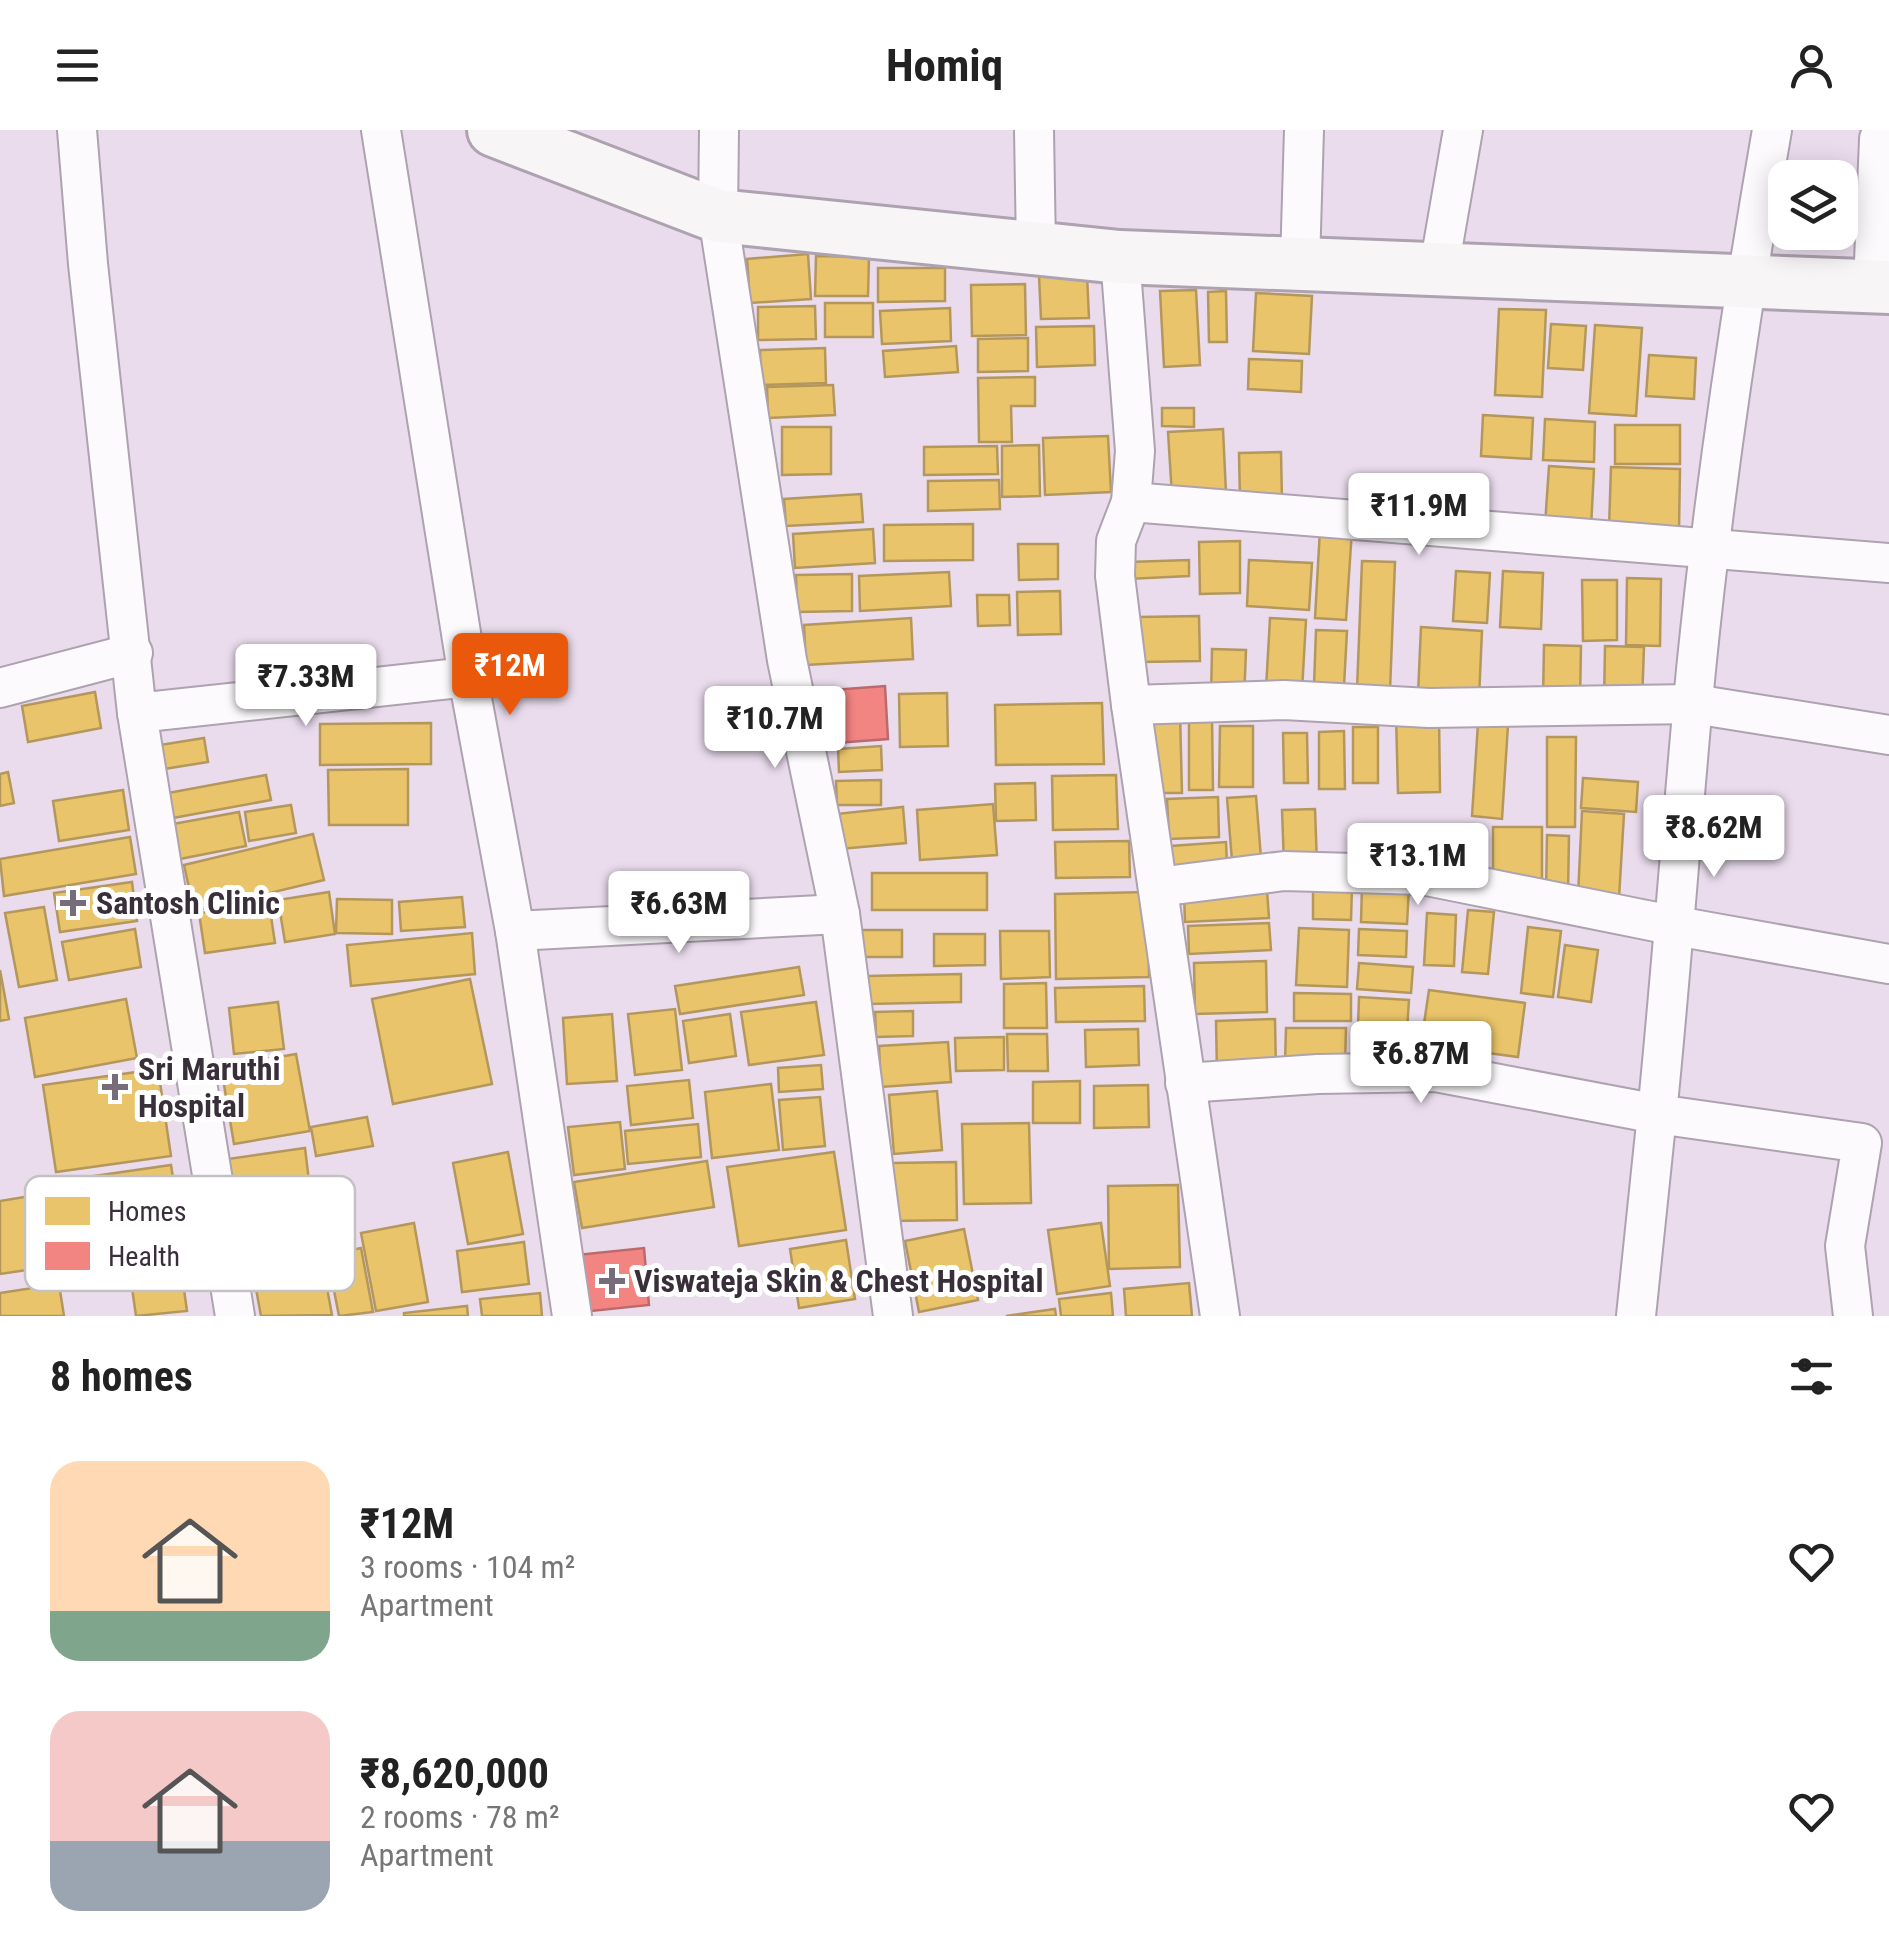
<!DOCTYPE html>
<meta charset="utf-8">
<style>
body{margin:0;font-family:"Roboto Condensed",sans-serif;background:#f6f6f6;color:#222;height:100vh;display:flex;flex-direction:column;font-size:38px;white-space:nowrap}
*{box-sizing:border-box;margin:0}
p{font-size:32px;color:#767676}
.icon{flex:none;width:55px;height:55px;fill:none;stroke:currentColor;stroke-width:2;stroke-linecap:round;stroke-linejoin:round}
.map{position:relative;height:1186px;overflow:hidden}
.side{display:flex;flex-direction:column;background:#fff;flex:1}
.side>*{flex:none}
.tools{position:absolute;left:1768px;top:30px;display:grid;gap:20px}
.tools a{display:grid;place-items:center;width:90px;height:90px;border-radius:20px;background:#fff;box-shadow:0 5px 25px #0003;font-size:50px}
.price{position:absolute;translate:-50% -85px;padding:0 22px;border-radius:10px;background:#fff;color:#222;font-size:32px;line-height:65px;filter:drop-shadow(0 2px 5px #0008)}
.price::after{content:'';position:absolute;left:50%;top:60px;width:30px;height:22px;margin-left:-15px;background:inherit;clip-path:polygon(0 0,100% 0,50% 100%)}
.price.active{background:#ea580c;color:#fff}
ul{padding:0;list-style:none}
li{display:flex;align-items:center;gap:30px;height:250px;padding:0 50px}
li span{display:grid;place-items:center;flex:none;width:280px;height:200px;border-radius:30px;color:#555}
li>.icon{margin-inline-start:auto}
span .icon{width:120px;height:120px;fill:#fffc;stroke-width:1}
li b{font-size:42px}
h2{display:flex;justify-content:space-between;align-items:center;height:120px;padding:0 50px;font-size:42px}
header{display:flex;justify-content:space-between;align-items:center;height:130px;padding:0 50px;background:#fff;font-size:45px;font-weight:700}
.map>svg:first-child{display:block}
.homes{fill:#e9c46a;stroke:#b4975c;stroke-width:2.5}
.health{fill:#f28482;stroke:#ba6a6c;stroke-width:2.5}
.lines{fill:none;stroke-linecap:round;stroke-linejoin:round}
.street-casing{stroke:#ada2af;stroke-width:42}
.secondary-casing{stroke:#ada2af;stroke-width:58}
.street{stroke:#fcfafc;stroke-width:38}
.secondary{stroke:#f8f5f7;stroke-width:52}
.poi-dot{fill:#776c79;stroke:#fff;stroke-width:4}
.labels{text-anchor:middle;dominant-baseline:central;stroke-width:10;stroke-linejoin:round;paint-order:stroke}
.poi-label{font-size:32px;font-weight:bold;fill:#392f3a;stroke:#fff;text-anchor:start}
.key{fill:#fff;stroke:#c4c1c4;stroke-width:2.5}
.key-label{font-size:28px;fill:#392f3a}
</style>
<header><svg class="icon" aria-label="menu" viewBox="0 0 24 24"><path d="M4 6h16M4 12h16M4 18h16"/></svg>Homiq<svg class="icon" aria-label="person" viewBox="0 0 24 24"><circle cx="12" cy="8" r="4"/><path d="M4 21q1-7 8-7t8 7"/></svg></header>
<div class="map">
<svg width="1889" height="1186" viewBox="0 0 1889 1186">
<rect width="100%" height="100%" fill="#eadced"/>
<!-- homes -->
<g class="homes">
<path d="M 808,124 L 811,169 L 750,173 L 747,129 Z"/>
<path d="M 816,126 L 869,127 L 868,166 L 815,166 Z"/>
<path d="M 878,138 L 945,138 L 945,171 L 878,172 Z"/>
<path d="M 1087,145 L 1089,188 L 1041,189 L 1039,146 Z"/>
<path d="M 1025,154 L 1026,205 L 972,206 L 971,155 Z"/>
<path d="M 1196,160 L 1200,235 L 1164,237 L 1160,161 Z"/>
<path d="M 1226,161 L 1227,212 L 1209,212 L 1208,162 Z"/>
<path d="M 1256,163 L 1312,166 L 1309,224 L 1253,221 Z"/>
<rect x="825" y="173" width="48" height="34"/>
<path d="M 815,176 L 816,209 L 758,210 L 758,177 Z"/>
<path d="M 950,178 L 951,211 L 882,214 L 880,181 Z"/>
<path d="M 1499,179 L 1546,180 L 1542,267 L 1495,265 Z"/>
<path d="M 1551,194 L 1586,196 L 1583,240 L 1548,238 Z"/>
<path d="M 1595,195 L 1642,198 L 1636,286 L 1589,283 Z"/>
<path d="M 1094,196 L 1095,235 L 1037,237 L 1036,197 Z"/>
<path d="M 1028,208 L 1028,241 L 978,242 L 978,209 Z"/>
<path d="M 956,216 L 958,242 L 885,247 L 883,221 Z"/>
<path d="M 825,218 L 826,253 L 761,255 L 760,220 Z"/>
<path d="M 1649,225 L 1696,228 L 1694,269 L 1646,266 Z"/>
<path d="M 1249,229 L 1302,231 L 1301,262 L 1248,259 Z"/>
<path d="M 1035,247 L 1035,276 L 1011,276 L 1012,312 L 979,312 L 978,248 Z"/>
<path d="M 833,255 L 835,285 L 768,288 L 767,257 Z"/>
<path d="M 1162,278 L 1194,278 L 1194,297 L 1162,296 Z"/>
<path d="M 1483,285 L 1533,288 L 1531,329 L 1481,326 Z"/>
<path d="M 1545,289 L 1595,292 L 1594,332 L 1543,330 Z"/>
<rect x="1615" y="295" width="65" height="39"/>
<path d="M 782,297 L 831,297 L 831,344 L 782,345 Z"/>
<path d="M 1223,299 L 1226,363 L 1172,366 L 1168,302 Z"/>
<path d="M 1108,306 L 1111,362 L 1045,365 L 1043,308 Z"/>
<path d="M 1039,315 L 1040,366 L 1002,367 L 1002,316 Z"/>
<path d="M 997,316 L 998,344 L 924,345 L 924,317 Z"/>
<path d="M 1281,322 L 1282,370 L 1240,371 L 1239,323 Z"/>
<path d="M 1549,336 L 1594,339 L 1591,398 L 1545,395 Z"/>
<path d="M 1611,337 L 1680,339 L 1679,400 L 1609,398 Z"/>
<path d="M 999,350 L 1000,379 L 928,381 L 928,351 Z"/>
<path d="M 861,364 L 863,392 L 786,396 L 784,369 Z"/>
<path d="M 973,394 L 973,430 L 884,431 L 884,395 Z"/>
<path d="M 873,399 L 875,433 L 795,438 L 793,404 Z"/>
<path d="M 1320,399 L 1352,400 L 1346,490 L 1315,488 Z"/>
<path d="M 1240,411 L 1240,463 L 1200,464 L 1199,412 Z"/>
<path d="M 1018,414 L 1058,414 L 1058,449 L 1019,450 Z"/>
<path d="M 1189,430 L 1189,446 L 1128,449 L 1128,432 Z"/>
<path d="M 1249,430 L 1312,433 L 1309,480 L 1247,476 Z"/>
<path d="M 1362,431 L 1395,432 L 1390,561 L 1357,560 Z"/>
<path d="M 1456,441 L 1490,443 L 1487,493 L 1453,491 Z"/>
<path d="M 1503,441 L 1543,443 L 1541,499 L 1500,497 Z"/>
<path d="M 949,442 L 951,476 L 860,481 L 859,446 Z"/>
<path d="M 852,444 L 852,481 L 797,482 L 796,445 Z"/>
<path d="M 1627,448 L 1661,449 L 1660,516 L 1626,515 Z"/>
<path d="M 1582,450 L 1617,450 L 1617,510 L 1583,511 Z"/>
<path d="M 1060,461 L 1061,504 L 1018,505 L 1017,462 Z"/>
<path d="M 977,465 L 1009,465 L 1010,495 L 978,496 Z"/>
<path d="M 1199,486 L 1200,531 L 1140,532 L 1139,487 Z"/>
<path d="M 911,488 L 913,529 L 806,535 L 804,495 Z"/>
<path d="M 1270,488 L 1306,490 L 1302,561 L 1266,559 Z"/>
<path d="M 1421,497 L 1482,501 L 1479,568 L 1418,564 Z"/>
<path d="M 1316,500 L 1347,501 L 1344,556 L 1314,555 Z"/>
<path d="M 1544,515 L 1581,516 L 1580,571 L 1543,570 Z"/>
<path d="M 1605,516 L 1644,517 L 1642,573 L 1604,573 Z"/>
<path d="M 1212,519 L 1246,520 L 1244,571 L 1211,570 Z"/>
<path d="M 95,562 L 101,598 L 28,612 L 22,576 Z"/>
<path d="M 947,563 L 948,616 L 900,617 L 899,564 Z"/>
<path d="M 1102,573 L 1104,634 L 996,635 L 995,575 Z"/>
<path d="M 1180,583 L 1182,663 L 1154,663 L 1152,584 Z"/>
<path d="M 1439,585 L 1440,662 L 1398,663 L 1396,586 Z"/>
<path d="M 1212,587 L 1213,660 L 1189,660 L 1189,588 Z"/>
<path d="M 431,593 L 431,634 L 320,635 L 320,594 Z"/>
<path d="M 1478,593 L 1508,595 L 1502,689 L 1472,686 Z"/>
<path d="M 1220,596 L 1253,596 L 1253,657 L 1219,657 Z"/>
<rect x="1353" y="597" width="25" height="56"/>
<path d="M 1344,601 L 1345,659 L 1319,659 L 1319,602 Z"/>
<path d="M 1283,603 L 1307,603 L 1308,653 L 1284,653 Z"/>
<path d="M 1547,607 L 1576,607 L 1575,697 L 1547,697 Z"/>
<path d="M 204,608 L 208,632 L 164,639 L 160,615 Z"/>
<path d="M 881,616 L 882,640 L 839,642 L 838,619 Z"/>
<path d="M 408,639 L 408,695 L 329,695 L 328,640 Z"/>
<path d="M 8,642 L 14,673 L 0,676 L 0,644 Z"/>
<path d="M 266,645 L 271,670 L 173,688 L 168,663 Z"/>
<path d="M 1116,645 L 1118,699 L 1053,700 L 1052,646 Z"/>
<path d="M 1583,648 L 1638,652 L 1636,682 L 1581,678 Z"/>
<path d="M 881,650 L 881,675 L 837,675 L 836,651 Z"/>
<path d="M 1035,653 L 1036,690 L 996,691 L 995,654 Z"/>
<path d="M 123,660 L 129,700 L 59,711 L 53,671 Z"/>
<path d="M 1256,666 L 1261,728 L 1232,731 L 1227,668 Z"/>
<path d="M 1218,667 L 1219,707 L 1169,709 L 1167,669 Z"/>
<path d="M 993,674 L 997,725 L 920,730 L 917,680 Z"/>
<path d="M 291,675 L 296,703 L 249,711 L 245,682 Z"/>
<path d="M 903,677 L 906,713 L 840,719 L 836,684 Z"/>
<path d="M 1315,679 L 1317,734 L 1284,735 L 1282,680 Z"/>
<path d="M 1582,681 L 1624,684 L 1619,768 L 1578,766 Z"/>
<path d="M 239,682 L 246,716 L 180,729 L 173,694 Z"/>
<rect x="1493" y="697" width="49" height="61"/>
<path d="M 313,704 L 324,750 L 194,781 L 184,735 Z"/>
<path d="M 1547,705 L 1569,706 L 1568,764 L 1546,764 Z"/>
<path d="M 130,707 L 136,744 L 4,766 L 0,729 Z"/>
<path d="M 1129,711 L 1130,747 L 1056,748 L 1055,712 Z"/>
<path d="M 1226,712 L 1227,734 L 1172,737 L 1171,716 Z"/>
<rect x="872" y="743" width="115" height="37"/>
<path d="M 132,752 L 137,791 L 60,802 L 54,763 Z"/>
<path d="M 1362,755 L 1409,757 L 1407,794 L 1361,792 Z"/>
<path d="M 1313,756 L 1352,757 L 1351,790 L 1313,789 Z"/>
<path d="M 1267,760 L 1269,788 L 1185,792 L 1184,764 Z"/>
<path d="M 329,762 L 335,804 L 285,812 L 278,770 Z"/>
<path d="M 1148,762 L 1149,847 L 1056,849 L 1055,764 Z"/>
<path d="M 462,767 L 465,797 L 401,801 L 399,772 Z"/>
<path d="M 337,769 L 392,770 L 392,804 L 336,803 Z"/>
<path d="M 269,773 L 275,813 L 205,823 L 199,783 Z"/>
<path d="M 44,777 L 57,850 L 19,857 L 5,783 Z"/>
<path d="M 1468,780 L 1494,782 L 1488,844 L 1462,842 Z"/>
<path d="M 1427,783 L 1456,785 L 1454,836 L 1424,835 Z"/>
<path d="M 1269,793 L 1271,820 L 1189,824 L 1188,796 Z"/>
<path d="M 1528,797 L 1561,801 L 1553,867 L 1521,863 Z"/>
<path d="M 1299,798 L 1349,800 L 1347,857 L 1296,855 Z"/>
<path d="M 135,799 L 141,837 L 69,850 L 62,812 Z"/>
<path d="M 1359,799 L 1407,801 L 1406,827 L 1358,825 Z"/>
<rect x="855" y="800" width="47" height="27"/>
<path d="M 1000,801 L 1049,801 L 1050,847 L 1001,849 Z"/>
<path d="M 472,803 L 475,844 L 351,856 L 347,815 Z"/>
<path d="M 934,804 L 985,804 L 985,835 L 934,836 Z"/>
<path d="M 1565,815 L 1598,820 L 1591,872 L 1558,867 Z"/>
<path d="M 1266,831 L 1267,882 L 1195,884 L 1194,833 Z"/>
<path d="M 1359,833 L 1413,837 L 1411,863 L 1357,859 Z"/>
<path d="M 799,837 L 804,865 L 680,884 L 675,856 Z"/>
<path d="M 0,840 L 9,889 L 0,891 Z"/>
<path d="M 961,844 L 961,872 L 868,874 L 868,846 Z"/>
<path d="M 470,849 L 492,954 L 393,974 L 372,869 Z"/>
<path d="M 1046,853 L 1047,898 L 1004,898 L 1004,854 Z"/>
<path d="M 1144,856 L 1145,891 L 1056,892 L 1055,858 Z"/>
<path d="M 1429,860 L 1525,873 L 1518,927 L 1421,914 Z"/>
<path d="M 1294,863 L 1351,864 L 1351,891 L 1294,891 Z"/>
<path d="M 1359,867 L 1409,870 L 1407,901 L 1358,897 Z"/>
<path d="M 126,869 L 137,928 L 35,947 L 25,888 Z"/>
<path d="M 278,872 L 284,919 L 234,924 L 229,878 Z"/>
<path d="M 816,872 L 824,925 L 749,935 L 741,882 Z"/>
<path d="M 675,879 L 682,940 L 635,945 L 628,884 Z"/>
<path d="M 913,881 L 913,906 L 876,907 L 875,882 Z"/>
<path d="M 612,884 L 617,951 L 567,954 L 563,888 Z"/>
<path d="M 730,884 L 736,926 L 689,933 L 683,891 Z"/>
<path d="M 1275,889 L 1276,942 L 1217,943 L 1216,891 Z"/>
<path d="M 1286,898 L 1346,898 L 1345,933 L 1285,932 Z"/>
<path d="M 1138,899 L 1139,935 L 1086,937 L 1085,900 Z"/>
<path d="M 1007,904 L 1047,904 L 1048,941 L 1008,941 Z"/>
<path d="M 1004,907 L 1004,940 L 956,941 L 955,908 Z"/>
<path d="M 948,912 L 951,952 L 881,957 L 879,916 Z"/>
<path d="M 296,924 L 310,1001 L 234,1014 L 221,937 Z"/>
<path d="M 821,935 L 823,959 L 779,962 L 778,938 Z"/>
<path d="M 158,939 L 171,1026 L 56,1042 L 43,955 Z"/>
<path d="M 689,950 L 693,988 L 631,995 L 627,956 Z"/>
<path d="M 1080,951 L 1080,993 L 1033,993 L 1033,952 Z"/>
<path d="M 771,954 L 779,1020 L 712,1028 L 705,962 Z"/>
<path d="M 1148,955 L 1149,997 L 1094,998 L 1094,956 Z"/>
<path d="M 937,961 L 942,1020 L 894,1024 L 889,965 Z"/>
<path d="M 820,967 L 825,1016 L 783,1020 L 779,970 Z"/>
<path d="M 367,987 L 373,1016 L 316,1026 L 311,997 Z"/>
<path d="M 620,992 L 625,1039 L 574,1045 L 568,997 Z"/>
<path d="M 1029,993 L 1031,1073 L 964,1074 L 962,994 Z"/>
<path d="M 698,994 L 701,1027 L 628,1034 L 625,1001 Z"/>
<path d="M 305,1018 L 312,1076 L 236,1086 L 228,1029 Z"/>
<path d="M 508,1022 L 523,1104 L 468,1114 L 453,1033 Z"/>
<path d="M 834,1022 L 846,1100 L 739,1116 L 727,1037 Z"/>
<path d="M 707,1031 L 714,1077 L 582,1098 L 574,1052 Z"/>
<path d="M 956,1032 L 957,1090 L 893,1091 L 892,1033 Z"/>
<path d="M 171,1035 L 175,1061 L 55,1078 L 52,1052 Z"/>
<path d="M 1178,1055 L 1180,1137 L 1109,1139 L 1108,1056 Z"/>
<path d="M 43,1064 L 54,1136 L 0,1144 L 0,1071 Z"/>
<path d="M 414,1093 L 428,1172 L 376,1181 L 361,1103 Z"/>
<path d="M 1101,1093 L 1110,1156 L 1057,1164 L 1048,1100 Z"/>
<path d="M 964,1099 L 978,1170 L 919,1182 L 905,1111 Z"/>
<path d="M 846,1110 L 855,1169 L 799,1178 L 790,1119 Z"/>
<path d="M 524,1112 L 529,1154 L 462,1162 L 457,1121 Z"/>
<path d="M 361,1118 L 373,1182 L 339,1186 L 327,1125 Z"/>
<path d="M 180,1131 L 187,1181 L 136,1186 L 129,1137 Z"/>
<path d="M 323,1136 L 332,1185 L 261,1186 L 254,1148 Z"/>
<path d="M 1189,1153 L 1192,1186 L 1126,1186 L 1124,1159 Z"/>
<path d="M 59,1154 L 64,1186 L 0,1186 L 0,1163 Z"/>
<path d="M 540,1163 L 542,1186 L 482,1186 L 480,1169 Z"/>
<path d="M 1111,1163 L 1113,1186 L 1061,1186 L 1059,1169 Z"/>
<path d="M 467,1176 L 468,1186 L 404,1186 L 404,1183 Z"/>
<path d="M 1055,1179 L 1056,1186 L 1006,1186 Z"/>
</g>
<!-- health -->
<g class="health">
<path d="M 885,556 L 888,609 L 823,614 L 819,561 Z"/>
<path d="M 644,1118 L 649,1175 L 582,1182 L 576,1125 Z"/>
</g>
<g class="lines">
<!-- street casing -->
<g class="street-casing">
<g id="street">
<path d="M 77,0 L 88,134 L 137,583 L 235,1186"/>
<path d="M 381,0 L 468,547 L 515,801 L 572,1186"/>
<path d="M 719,0 L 718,86 L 787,530 L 840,784 L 893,1186"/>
<path d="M 1034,0 L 1036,119"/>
<path d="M 1772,0 C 1741,178 1714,360 1696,540 C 1682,688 1672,836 1657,984 L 1862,1013 L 1845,1116 L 1853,1186"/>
<path d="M 1120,127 L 1135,321 L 1131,372 L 1116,411 L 1115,446 L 1131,575 L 1220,1186"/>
<path d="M 1300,133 L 1304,0"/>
<path d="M 1439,138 L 1463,0"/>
<path d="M 1873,156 L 1879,9 L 1889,3"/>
<path d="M 1131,372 L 1889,433"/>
<path d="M 0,558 L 133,523"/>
<path d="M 1131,575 L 1284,570 L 1429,578 L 1694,574 L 1889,605"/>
<path d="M 137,583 L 468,547"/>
<path d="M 1158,757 L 1284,741 L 1422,745 L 1676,796 L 1889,834"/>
<path d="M 515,801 L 840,784"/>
<path d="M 1185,953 L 1318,944 L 1436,942 L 1657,984 L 1636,1186"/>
</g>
</g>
<!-- secondary casing -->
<g class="secondary-casing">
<path id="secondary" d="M 494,0 L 718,86 L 1120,127 L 1889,157"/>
</g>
<!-- street -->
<use href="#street" class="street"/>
<!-- secondary -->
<use href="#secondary" class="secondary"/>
</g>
<!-- markers -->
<g class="poi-dot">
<path d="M68 758h10v10h10v10h-10v10h-10v-10h-10v-10h10z"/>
<path d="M110 942h10v10h10v10h-10v10h-10v-10h-10v-10h10z"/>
<path d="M607 1136h10v10h10v10h-10v10h-10v-10h-10v-10h10z"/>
</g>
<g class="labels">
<!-- poi labels -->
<g class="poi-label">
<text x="96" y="773">Santosh Clinic</text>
<text x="138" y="939">Sri Maruthi<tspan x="138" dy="37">Hospital</tspan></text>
<text x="634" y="1151">Viswateja Skin &amp; Chest Hospital</text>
</g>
</g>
<!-- legend -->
<rect x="25" y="1046" width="330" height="115" rx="15" class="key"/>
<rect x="45" y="1067" width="45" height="28" fill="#e9c46a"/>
<rect x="45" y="1112" width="45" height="28" fill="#f28482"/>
<g class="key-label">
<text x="108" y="1091">Homes</text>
<text x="108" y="1136">Health</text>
</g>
</svg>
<div class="tools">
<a><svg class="icon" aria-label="layers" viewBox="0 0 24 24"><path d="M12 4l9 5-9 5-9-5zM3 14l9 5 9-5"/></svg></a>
</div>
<b class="price" style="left:1419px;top:428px">₹11.9M</b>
<b class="price active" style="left:510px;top:588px">₹12M</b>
<b class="price" style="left:306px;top:599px">₹7.33M</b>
<b class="price" style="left:775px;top:641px">₹10.7M</b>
<b class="price" style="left:1714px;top:750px">₹8.62M</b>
<b class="price" style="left:1418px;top:778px">₹13.1M</b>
<b class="price" style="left:679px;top:826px">₹6.63M</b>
<b class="price" style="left:1421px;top:976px">₹6.87M</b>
</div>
<section class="side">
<h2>8 homes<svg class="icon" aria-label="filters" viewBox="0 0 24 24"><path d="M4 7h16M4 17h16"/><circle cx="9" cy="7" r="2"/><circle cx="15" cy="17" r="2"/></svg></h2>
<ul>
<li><span style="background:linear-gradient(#ffd9b3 75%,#7fa58c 0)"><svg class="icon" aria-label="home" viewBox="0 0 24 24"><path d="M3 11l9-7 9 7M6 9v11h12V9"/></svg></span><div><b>₹12M</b><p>3 rooms · 104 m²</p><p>Apartment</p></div><svg class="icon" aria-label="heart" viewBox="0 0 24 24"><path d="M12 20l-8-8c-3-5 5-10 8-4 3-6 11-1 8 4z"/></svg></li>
<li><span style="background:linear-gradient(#f6c9c9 65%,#9aa5b1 0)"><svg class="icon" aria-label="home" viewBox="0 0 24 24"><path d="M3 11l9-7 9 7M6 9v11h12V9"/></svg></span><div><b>₹8,620,000</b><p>2 rooms · 78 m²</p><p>Apartment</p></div><svg class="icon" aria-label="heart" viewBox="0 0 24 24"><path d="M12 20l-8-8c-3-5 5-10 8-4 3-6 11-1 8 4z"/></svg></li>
</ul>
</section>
